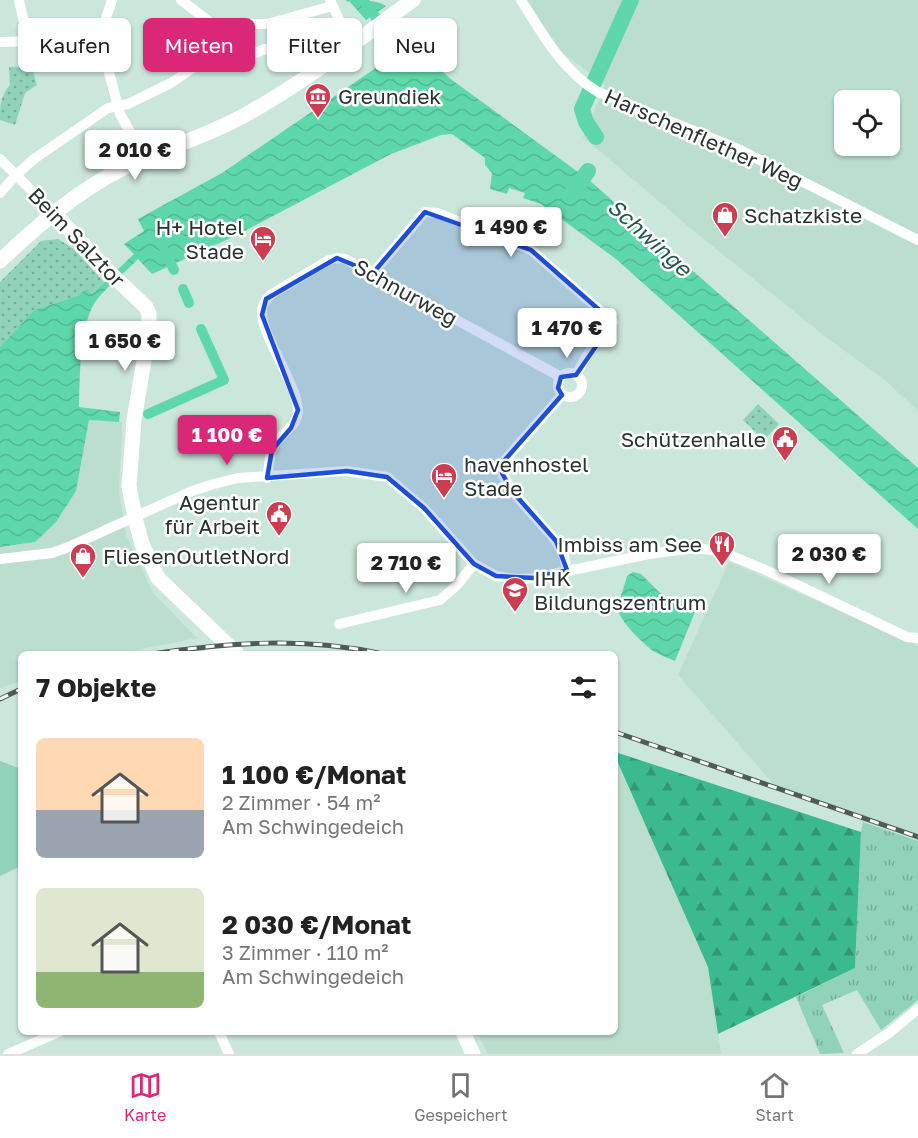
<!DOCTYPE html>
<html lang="de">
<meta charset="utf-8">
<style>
body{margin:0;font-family:"Golos Text",sans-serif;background:#f6f6f6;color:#222;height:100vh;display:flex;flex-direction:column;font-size:22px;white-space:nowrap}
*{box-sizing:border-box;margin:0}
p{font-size:20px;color:#767676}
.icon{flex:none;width:33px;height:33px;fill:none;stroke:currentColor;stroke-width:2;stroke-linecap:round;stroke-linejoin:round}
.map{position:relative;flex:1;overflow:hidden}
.details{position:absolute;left:18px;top:651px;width:600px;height:384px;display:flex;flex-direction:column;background:#fff;border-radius:9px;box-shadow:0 2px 4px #0004}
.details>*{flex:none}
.hud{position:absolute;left:18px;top:18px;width:600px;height:54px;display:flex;gap:12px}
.controls{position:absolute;left:834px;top:90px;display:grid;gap:12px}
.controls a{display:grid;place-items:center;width:66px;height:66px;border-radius:9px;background:#fff;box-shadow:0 2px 4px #0004;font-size:30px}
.price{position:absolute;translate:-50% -51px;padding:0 14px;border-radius:6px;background:#fff;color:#222;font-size:20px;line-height:39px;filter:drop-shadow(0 2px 3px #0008)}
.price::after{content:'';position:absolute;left:50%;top:36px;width:18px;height:14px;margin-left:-9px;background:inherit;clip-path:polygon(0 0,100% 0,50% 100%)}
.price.on{background:#db2777;color:#fff}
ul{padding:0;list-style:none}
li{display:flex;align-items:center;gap:18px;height:150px;padding:0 18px}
li span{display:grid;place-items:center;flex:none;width:168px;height:120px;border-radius:9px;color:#555}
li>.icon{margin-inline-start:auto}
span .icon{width:72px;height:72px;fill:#fffc;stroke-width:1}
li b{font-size:26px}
h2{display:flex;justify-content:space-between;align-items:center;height:72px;padding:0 18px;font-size:26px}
.chip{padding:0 21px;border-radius:9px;background:#fff;box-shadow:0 2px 4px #0004;font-size:21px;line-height:54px}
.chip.on{background:#db2777;color:#fff}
.tabs{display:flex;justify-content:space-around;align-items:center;height:84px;border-top:2px solid #e0e0e0;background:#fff;font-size:16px;color:#767676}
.tabs a{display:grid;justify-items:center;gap:3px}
.tabs .on{color:#db2777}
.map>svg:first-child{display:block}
.built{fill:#bbdece;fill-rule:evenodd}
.grass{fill:url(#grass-tufts)}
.forest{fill:url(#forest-firs)}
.park{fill:url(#park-dots)}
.garden{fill:#91d3b8}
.water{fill:url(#water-waves)}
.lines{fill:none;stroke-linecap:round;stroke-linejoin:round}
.canal{stroke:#5ed7ab;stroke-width:10}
.river{stroke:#5ed7ab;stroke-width:16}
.street{stroke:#fff;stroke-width:10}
.secondary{stroke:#fff;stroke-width:15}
.rail-casing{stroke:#4e5c56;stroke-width:5}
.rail{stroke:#fff;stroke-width:3;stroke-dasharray:9;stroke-linecap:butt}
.marked{fill:#1d4ed8;fill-opacity:0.2;stroke:#1d4ed8;stroke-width:4.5;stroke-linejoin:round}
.labels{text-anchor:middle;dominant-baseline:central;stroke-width:5;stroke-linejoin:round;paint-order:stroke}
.poi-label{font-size:21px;fill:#29332f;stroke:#fff;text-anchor:start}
.street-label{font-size:21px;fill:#29332f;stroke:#fff}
.water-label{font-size:22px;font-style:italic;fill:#275846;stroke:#fff}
</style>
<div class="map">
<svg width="918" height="1054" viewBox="0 0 918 1054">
<defs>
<pattern id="grass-tufts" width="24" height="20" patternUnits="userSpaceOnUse" patternTransform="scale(1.5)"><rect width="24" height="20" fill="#91d3b8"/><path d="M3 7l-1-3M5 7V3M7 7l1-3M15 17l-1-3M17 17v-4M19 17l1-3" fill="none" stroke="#76ac96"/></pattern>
<pattern id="forest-firs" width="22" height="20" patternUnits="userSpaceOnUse" patternTransform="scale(1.5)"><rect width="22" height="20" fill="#3bb98f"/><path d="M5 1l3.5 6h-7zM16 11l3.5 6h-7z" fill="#329775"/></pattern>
<pattern id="park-dots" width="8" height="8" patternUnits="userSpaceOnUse" patternTransform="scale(1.5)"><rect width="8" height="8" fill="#91d3b8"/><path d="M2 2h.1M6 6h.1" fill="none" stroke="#76ac96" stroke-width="1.8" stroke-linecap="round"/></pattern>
<pattern id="water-waves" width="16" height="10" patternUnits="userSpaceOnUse" patternTransform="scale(1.5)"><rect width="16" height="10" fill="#5ed7ab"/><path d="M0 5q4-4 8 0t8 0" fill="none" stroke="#52b993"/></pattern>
</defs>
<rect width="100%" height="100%" fill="#cbe6da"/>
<!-- built -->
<g class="built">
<path d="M 526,0 L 918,0 L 918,411 L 885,380 L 827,338 L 695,232 L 583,137 L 605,85 L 557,48 ZM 844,100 L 890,100 L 890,146 L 844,146 Z"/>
<path d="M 89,420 L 122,422 L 119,494 L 126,535 L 153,593 L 197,638 L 115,654 L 21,654 L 21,681 L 0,688 L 0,547 L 35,542 L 76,491 Z"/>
<path d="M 729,562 L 918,646 L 918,836 L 777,788 L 678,675 Z"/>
<path d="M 615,756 L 708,967 L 721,1054 L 488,1054 L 477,1032 L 615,1032 Z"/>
</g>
<!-- grass -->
<path class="grass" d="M 863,822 L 918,841 L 918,1000 L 881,1030 L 857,990 L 822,1005 L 844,1053 L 820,1054 L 796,997 L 855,968 L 861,832 Z"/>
<!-- forest -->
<path class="forest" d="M 615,752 L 861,832 L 855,968 L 718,1034 L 708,967 L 615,756 Z"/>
<!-- park -->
<g class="park">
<path d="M 9,67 L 32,68 L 37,85 L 25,93 L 15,125 L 0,120 C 0,105 0,97 10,85 Z"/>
<path d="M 58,239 L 74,249 L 104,282 L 92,294 L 86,289 L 77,296 L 34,310 L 0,347 L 0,282 L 41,241 Z"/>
<path d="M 758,404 L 779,424 L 764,440 L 743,420 Z"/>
</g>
<!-- garden -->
<path class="garden" d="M 0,761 L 21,769 L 21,866 L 0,876 Z"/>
<!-- water -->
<g class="water">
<path d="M 346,0 C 360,0 378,0 386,6 L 366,20 L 349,1 L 347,2 Z"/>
<path d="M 400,26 L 423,55 L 452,80 L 589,180 L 918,468 L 918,529 L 616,259 L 541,204 L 523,198 L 525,193 L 509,188 L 507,194 L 490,189 L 492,173 L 485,165 L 485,158 L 452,134 L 441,135 L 391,154 L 235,236 L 152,274 L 138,259 C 126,272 110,284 98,298 C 79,321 80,377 79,407 L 120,412 L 119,422 L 89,420 L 76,491 L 56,522 L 35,542 L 0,547 L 0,347 L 34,310 L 77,296 L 86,289 L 92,294 L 134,254 L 124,244 L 144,231 L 138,219 L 222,173 L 389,59 L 378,38 L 384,34 L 386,36 Z"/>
<path d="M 633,572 L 641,574 L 659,592 L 669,599 L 682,599 L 697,607 L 675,661 C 668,658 660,655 653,651 C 644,644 618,620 618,608 C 618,601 625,586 627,576 Z"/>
</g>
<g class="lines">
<!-- canal -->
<g class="canal">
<path d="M 363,0 L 397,46"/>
<path d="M 165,251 L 174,270"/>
<path d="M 183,289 L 189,303"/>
<path d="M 148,414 L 224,380 L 201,329"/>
</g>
<!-- river -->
<g class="river">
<path d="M 596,137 L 586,122 L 582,109 L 631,0"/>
<path d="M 571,194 L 588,171"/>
</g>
<!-- street -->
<g class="street">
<path d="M 19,0 L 28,41"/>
<path d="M 112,0 L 101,33 L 102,46 L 120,114 L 145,159"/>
<path d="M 181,0 L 233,40 L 243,58 L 265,49"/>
<path d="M 330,0 L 343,28 L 353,43"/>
<path d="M 521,0 C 542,33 563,72 598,92 L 738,149 L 918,240"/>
<path d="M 0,42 L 66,40 L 101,33"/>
<path d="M 0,159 L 53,212"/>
<path d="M 0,193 L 16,175 L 34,159 L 108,108 L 128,104 L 171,83 L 233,40 L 248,24 L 267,24 L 332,6"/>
<path d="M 373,273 L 425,212 L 437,213 L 531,250 L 613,322 L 589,352 L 576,375"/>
<circle cx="570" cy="385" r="12"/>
<path d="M 562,395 L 503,462 L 502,473 L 512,491 L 556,541 L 564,556 L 567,570"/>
<path d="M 267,478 C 269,469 269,458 272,450 C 277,434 299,428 298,409 C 296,382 259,332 262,309 C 264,302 267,298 272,294 L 329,260 L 337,258 L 345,259 L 561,377"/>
<path d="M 0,559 L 52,553 L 66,548 L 192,491 L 214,484 L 238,478 L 347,471 L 387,477 L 424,508 L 474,564 L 496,576 L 517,579 L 534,578 L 649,554 L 694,548 L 720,551 L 768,571 L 907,637 L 918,638"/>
<path d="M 339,624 L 440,600 L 456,586 L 474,564"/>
<path d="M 208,654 L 232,649"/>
<path d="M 219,1032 L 229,1054"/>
<path d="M 8,1054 L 59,1032"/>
<path d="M 857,1054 L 889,1033 L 918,1009"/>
</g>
<!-- secondary -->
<g class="secondary">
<path d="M 53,212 L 108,271 L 146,307 L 149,314 L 149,331 L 134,420 L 129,486 L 135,518 L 142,544 L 158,578 L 237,654"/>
<path d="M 0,261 C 38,225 76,192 123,168 C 165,148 211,135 252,111 C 309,79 360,38 413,0"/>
<path d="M 463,1032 L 473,1054"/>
</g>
<!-- rail casing -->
<g class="rail-casing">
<g id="rail">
<path d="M 152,654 C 229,642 307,637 383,654"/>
<path d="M 0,699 L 21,689"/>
<path d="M 615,732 L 918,837"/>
</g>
</g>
<!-- rail -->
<use href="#rail" class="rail"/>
</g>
<!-- marked area -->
<path class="marked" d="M 425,212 L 531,250 L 613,322 L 576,375 L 561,377 L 558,388 L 562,395 L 503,462 L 502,473 L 512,491 L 556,541 L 567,570 L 534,578 L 496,576 L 474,564 L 424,508 L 387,477 L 347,471 L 267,478 L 272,450 L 291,428 L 298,410 L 262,315 L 266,299 L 337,258 L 373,273 Z"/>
<!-- icons -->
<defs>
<g id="museum-pin" transform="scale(1.35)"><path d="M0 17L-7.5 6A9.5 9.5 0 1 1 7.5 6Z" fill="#cd3d52" stroke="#fff"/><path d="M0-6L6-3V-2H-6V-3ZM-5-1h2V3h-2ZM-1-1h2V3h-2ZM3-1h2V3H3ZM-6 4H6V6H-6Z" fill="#fff"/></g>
<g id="shop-pin" transform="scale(1.35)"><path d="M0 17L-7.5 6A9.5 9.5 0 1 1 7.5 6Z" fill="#cd3d52" stroke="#fff"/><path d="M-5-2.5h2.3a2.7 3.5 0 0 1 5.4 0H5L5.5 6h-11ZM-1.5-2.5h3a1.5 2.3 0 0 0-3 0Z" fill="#fff"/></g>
<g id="hotel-pin" transform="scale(1.35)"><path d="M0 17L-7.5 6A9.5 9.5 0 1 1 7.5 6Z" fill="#cd3d52" stroke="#fff"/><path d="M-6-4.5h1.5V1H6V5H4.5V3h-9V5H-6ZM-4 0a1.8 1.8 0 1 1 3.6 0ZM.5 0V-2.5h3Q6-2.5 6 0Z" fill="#fff"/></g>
<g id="civic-pin" transform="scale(1.35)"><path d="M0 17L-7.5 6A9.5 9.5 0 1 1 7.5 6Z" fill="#cd3d52" stroke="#fff"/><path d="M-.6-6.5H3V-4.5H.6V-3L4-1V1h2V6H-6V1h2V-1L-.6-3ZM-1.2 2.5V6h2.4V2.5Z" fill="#fff"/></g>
<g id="restaurant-pin" transform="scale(1.35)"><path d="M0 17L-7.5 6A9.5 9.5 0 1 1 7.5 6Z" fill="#cd3d52" stroke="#fff"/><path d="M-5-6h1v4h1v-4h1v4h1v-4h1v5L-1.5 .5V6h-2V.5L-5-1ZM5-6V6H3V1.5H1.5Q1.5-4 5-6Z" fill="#fff"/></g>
<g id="school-pin" transform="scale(1.35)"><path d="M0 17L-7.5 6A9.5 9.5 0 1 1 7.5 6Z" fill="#cd3d52" stroke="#fff"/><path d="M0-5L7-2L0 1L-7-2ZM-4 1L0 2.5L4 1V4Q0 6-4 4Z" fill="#fff"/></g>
</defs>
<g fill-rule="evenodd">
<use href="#museum-pin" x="318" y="96"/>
<use href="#shop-pin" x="725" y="215"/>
<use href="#hotel-pin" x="263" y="239"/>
<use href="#civic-pin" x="785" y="439"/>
<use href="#hotel-pin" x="444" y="476"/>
<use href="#civic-pin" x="279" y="514"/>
<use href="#restaurant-pin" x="722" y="544"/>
<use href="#shop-pin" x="83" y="556"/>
<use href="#school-pin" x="515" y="590"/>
</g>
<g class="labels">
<!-- poi labels -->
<g class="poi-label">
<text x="338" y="96">Greundiek</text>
<text x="744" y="215">Schatzkiste</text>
<text x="244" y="227" text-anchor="end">H+ Hotel<tspan x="244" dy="24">Stade</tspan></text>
<text x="766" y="439" text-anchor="end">Schützenhalle</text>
<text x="464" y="464">havenhostel<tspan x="464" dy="24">Stade</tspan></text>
<text x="260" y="502" text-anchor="end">Agentur<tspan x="260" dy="24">für Arbeit</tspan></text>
<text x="702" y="544" text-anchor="end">Imbiss am See</text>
<text x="103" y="556">FliesenOutletNord</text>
<text x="534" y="578">IHK<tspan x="534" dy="24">Bildungszentrum</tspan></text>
</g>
<!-- street labels -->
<g class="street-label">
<text transform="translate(704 138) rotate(24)">Harschenflether Weg</text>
<text transform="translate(77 237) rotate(46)">Beim Salztor</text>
<text transform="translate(406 292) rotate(29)">Schnurweg</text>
</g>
<!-- water labels -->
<g class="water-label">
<text transform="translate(650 237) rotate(42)">Schwinge</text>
</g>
</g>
</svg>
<div class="controls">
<a><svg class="icon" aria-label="locate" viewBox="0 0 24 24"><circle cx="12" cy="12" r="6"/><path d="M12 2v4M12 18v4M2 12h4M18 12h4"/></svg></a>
</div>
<b class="price" style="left:135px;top:181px">2 010 €</b>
<b class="price" style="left:511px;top:258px">1 490 €</b>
<b class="price" style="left:567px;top:359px">1 470 €</b>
<b class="price" style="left:125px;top:372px">1 650 €</b>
<b class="price on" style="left:227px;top:466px">1 100 €</b>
<b class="price" style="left:829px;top:585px">2 030 €</b>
<b class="price" style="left:406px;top:594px">2 710 €</b>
<div class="hud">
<a class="chip">Kaufen</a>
<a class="chip on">Mieten</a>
<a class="chip">Filter</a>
<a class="chip">Neu</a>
</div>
<section class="details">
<h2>7 Objekte<svg class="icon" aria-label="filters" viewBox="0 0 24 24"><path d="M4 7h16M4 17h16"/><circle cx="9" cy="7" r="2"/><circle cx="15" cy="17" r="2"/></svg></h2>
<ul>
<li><span style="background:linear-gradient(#ffd9b3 60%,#9aa5b1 0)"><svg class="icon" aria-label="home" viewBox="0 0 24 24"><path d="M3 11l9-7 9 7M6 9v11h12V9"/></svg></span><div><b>1 100 €/Monat</b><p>2 Zimmer · 54 m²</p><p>Am Schwingedeich</p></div></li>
<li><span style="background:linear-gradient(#dfe7d0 70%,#8fb573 0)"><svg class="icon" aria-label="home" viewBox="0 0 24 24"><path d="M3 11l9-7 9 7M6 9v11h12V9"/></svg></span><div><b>2 030 €/Monat</b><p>3 Zimmer · 110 m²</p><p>Am Schwingedeich</p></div></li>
</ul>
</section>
</div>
<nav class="tabs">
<a class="on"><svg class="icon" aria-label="map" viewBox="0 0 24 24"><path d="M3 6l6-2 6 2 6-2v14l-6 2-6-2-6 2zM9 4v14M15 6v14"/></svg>Karte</a>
<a><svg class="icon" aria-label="saved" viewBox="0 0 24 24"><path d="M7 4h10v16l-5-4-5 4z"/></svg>Gespeichert</a>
<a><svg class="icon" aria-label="home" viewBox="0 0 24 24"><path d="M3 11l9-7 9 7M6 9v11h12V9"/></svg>Start</a>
</nav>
